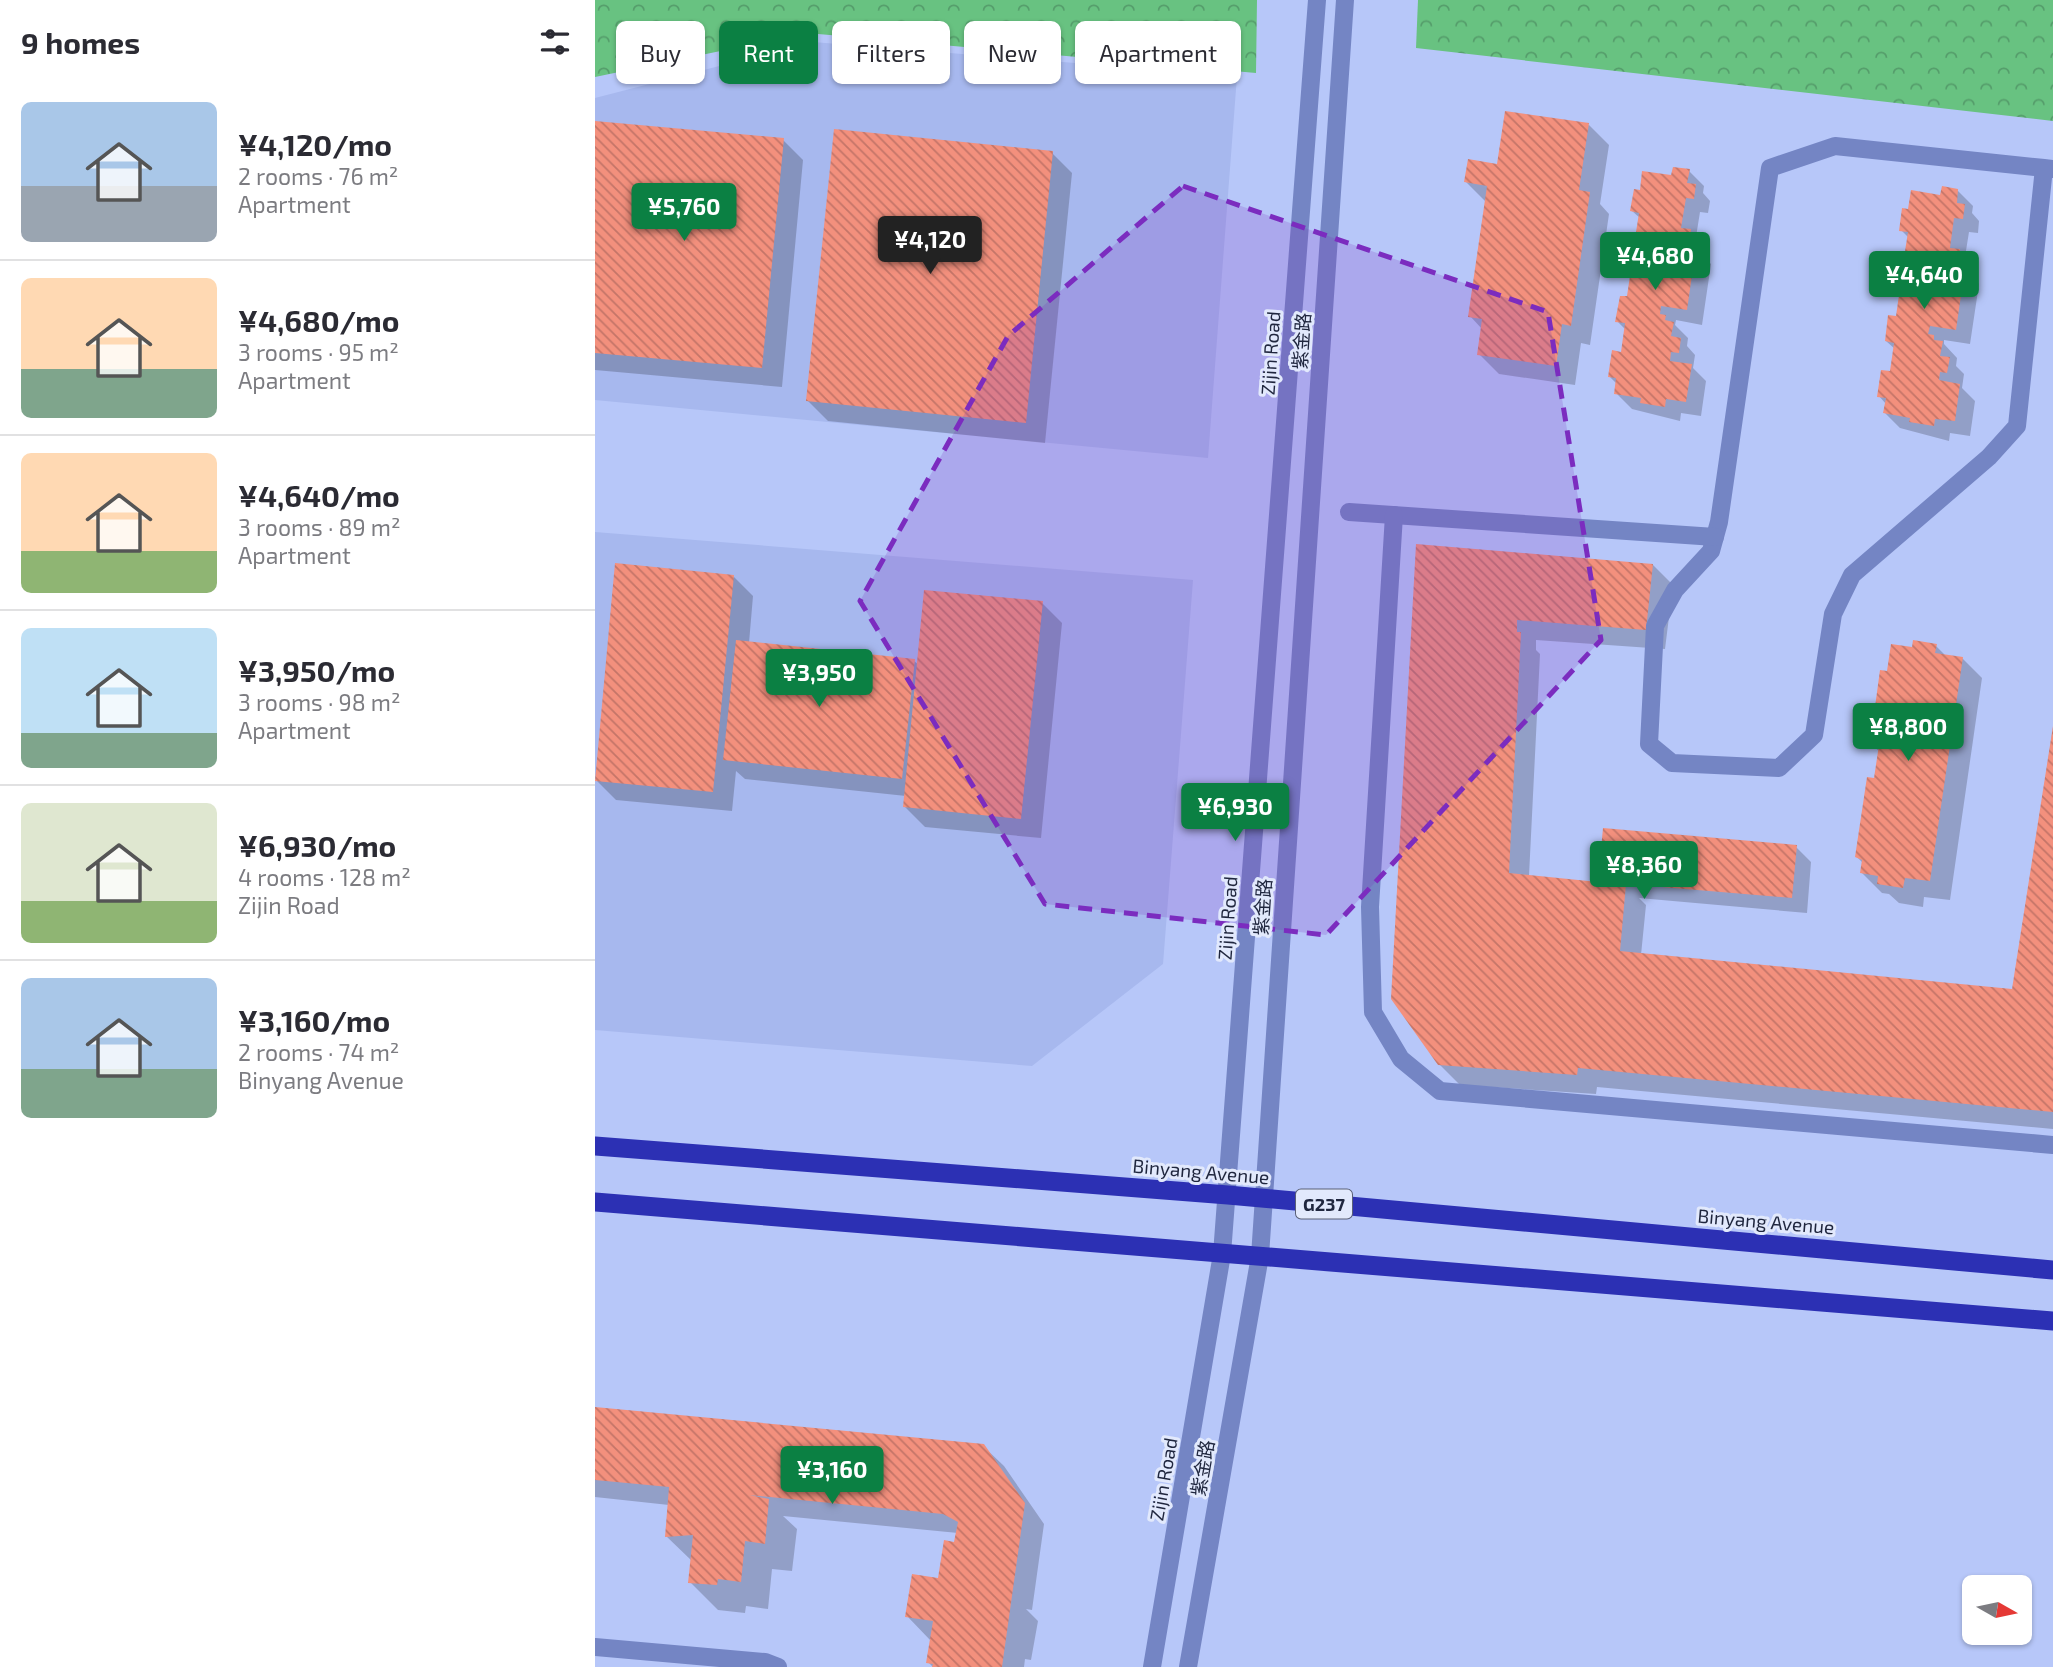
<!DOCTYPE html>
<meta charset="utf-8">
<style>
body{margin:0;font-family:"Exo 2","Noto Sans SC",sans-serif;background:#f2f2f3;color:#2b2b33;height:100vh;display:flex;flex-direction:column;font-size:26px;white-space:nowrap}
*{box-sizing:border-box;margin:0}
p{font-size:23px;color:#7c7c81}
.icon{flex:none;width:38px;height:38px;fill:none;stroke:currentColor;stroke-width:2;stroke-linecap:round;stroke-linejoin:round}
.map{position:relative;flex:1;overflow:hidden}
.sheet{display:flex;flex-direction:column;background:#fff;width:595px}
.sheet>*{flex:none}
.hud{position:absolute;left:21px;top:21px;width:665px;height:63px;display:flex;gap:14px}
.needle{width:46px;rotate:99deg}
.controls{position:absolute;left:1367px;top:1575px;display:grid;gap:14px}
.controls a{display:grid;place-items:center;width:70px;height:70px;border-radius:10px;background:#fff;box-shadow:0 2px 5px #0004;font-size:35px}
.price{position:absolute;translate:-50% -60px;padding:0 16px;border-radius:7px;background:#0b8043;color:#fff;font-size:23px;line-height:46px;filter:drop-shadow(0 2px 4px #0008)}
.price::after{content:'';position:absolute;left:50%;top:42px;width:21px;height:16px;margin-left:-10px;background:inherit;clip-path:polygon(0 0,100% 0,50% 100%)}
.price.active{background:#222;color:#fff}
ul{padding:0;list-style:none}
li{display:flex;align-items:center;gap:21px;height:175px;padding:0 21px}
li+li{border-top:2px solid #e1e1e2}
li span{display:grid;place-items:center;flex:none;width:196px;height:140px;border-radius:10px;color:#555}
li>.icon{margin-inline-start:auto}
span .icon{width:84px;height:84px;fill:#fffc;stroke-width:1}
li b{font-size:30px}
h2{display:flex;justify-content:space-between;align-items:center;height:84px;padding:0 21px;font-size:30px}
.tag{padding:0 24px;border-radius:10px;background:#fff;box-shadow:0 2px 5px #0004;font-size:24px;line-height:63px}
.tag.active{background:#0b8043;color:#fff}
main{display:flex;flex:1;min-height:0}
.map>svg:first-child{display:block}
.built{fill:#a7b8ee}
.park{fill:url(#park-crowns)}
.shadow{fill:#0003}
.building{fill:url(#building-back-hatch)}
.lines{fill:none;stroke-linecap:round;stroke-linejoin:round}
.service{stroke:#7485c4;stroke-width:18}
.tertiary{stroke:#7485c4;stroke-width:18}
.trunk{stroke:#2c30b4;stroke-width:19}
.marked{fill:#7b2cbf;fill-opacity:0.2;stroke:#7b2cbf;stroke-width:5;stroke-dasharray:14 9;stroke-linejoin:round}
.labels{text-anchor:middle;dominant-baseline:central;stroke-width:6;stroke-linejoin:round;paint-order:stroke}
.shield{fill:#e2e9fc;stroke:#5a6077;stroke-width:2}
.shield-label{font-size:18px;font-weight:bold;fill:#1f263e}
.street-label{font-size:19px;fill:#1f263e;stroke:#e2e9fc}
</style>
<main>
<section class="sheet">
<h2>9 homes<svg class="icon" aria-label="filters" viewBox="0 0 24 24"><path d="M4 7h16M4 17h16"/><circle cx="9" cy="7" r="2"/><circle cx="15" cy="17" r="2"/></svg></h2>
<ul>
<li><span style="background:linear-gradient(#a9c7e8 60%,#9aa5b1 0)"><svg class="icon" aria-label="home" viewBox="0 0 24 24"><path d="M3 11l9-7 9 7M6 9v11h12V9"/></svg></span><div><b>¥4,120/mo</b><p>2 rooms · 76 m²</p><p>Apartment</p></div></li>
<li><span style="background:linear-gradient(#ffd9b3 65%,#7fa58c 0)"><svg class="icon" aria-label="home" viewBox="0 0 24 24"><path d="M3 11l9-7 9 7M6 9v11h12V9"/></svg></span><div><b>¥4,680/mo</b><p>3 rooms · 95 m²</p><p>Apartment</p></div></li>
<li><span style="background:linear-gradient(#ffd9b3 70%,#8fb573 0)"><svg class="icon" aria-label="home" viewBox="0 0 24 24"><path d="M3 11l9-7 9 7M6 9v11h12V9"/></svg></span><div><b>¥4,640/mo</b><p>3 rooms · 89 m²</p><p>Apartment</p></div></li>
<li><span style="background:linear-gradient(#bfe0f5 75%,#7fa58c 0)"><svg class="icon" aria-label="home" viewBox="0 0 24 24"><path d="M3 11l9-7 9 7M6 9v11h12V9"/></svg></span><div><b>¥3,950/mo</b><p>3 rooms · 98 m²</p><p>Apartment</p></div></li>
<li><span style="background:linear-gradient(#dfe7d0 70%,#8fb573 0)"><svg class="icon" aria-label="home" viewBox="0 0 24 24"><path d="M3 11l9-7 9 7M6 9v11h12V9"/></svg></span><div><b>¥6,930/mo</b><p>4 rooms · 128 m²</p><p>Zijin Road</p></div></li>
<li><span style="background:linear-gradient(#a9c7e8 65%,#7fa58c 0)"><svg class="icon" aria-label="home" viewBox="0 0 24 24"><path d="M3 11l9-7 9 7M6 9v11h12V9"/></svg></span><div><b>¥3,160/mo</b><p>2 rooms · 74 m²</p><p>Binyang Avenue</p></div></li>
</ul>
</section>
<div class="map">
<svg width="1458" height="1667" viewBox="0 0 1458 1667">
<defs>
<pattern id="park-crowns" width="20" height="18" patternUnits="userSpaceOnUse" patternTransform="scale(1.75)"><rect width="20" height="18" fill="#68c281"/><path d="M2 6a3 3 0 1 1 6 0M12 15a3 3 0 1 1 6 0" fill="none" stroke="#559d6b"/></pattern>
<pattern id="building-back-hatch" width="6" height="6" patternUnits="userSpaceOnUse" patternTransform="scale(1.75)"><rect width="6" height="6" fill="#f3907d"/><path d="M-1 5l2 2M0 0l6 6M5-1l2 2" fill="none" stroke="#c47568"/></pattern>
</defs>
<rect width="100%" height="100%" fill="#b7c7f9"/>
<!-- built -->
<g class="built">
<path d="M 218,42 L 642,76 L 613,458 L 0,400 L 0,98 Z"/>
<path d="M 0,532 L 598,580 L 568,964 L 437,1066 L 0,1030 Z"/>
</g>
<!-- park -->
<g class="park">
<path d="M 0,0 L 662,0 L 661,73 L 212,33 L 0,77 Z"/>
<path d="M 823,0 L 1458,0 L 1458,121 L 821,48 Z"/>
</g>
<!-- shadow -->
<g class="shadow">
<path d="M 994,125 L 1014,145 L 1005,204 L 1014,214 L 995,345 L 986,343 L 980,385 L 904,374 L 884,354 L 887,329 L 875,316 L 891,202 L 871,182 Z"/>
<path d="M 0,127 L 188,140 L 208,160 L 187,387 L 0,370 Z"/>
<path d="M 457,153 L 477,173 L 450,443 L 233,421 L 213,401 Z"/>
<path d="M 1094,171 L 1109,186 L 1108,193 L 1115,201 L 1113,213 L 1105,212 L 1101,237 L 1111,246 L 1109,257 L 1116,264 L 1107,325 L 1081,320 L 1080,325 L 1093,338 L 1092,346 L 1100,355 L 1098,368 L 1111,381 L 1106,416 L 1086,413 L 1085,421 L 1037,409 L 1021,393 L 1022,384 L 1015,377 L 1028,354 L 1031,330 L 1022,321 L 1034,298 L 1037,275 L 1029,267 L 1041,247 L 1045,218 L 1037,211 L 1046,192 Z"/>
<path d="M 1362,190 L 1378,206 L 1377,213 L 1384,221 L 1383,233 L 1374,232 L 1370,257 L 1379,266 L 1378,277 L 1384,284 L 1375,344 L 1349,340 L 1349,344 L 1362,358 L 1361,366 L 1369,374 L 1367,388 L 1380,401 L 1375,436 L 1355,433 L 1354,441 L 1305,428 L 1290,413 L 1291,404 L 1284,396 L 1296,373 L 1300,349 L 1291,341 L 1303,318 L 1306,295 L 1298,286 L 1310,266 L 1314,238 L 1306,230 L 1315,211 Z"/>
<path d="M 823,546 L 1058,565 L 1078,585 L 1070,649 L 941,640 L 941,650 L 945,654 L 934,876 L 1005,883 L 1201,847 L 1216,862 L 1212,913 L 1044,898 L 1051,905 L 1046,955 L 1419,991 L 1458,727 L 1458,1129 L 1002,1087 L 1001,1094 L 865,1085 L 844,1064 Z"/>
<path d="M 138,576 L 158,596 L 154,643 L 319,661 L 324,665 L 447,603 L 467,623 L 446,838 L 330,827 L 310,807 L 311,796 L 150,779 L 141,771 L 137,811 L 21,800 L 1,780 Z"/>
<path d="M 1341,646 L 1351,656 L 1367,658 L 1387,678 L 1355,900 L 1329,897 L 1328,907 L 1304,903 L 1294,894 L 1287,893 L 1267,873 L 1268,863 L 1262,857 L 1281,780 L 1285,752 L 1276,744 L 1293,673 L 1319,649 Z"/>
<path d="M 0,1409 L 388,1446 L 409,1466 L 449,1524 L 437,1610 L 431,1609 L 443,1621 L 436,1660 L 430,1659 L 429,1667 L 338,1667 L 333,1662 L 336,1641 L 312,1616 L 345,1580 L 363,1533 L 188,1516 L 202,1529 L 197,1571 L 177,1569 L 173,1609 L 151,1606 L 150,1613 L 123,1610 L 95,1582 L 97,1561 L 71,1536 L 74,1505 L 0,1497 Z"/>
</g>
<!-- building -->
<g class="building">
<path d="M 910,111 L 994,123 L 984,190 L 995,192 L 976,326 L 967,324 L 961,366 L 882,355 L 887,319 L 873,317 L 892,186 L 869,182 L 873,159 L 902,164 Z"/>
<path d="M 0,121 L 189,138 L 167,368 L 0,353 Z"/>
<path d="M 239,129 L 458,151 L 431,423 L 211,401 Z"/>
<path d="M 1078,167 L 1095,169 L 1092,183 L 1101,184 L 1099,199 L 1091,198 L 1086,228 L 1096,229 L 1094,246 L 1101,247 L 1092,310 L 1066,306 L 1065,314 L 1071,315 L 1070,320 L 1079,322 L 1076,336 L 1086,338 L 1084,353 L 1076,352 L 1075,361 L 1097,364 L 1091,402 L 1071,399 L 1070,407 L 1045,403 L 1046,398 L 1019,394 L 1021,378 L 1013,377 L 1017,350 L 1026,352 L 1030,323 L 1020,322 L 1025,296 L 1032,296 L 1036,269 L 1027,268 L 1031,243 L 1039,245 L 1044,213 L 1035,211 L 1039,189 L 1045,190 L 1047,171 L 1076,175 Z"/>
<path d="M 1347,186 L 1363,189 L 1362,203 L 1370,204 L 1368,219 L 1359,218 L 1355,248 L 1365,249 L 1363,266 L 1370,267 L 1361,330 L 1335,326 L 1333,334 L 1339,335 L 1339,340 L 1348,341 L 1345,356 L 1355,357 L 1352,373 L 1345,372 L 1344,380 L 1365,384 L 1360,421 L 1340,419 L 1339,426 L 1314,422 L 1315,418 L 1288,413 L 1291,398 L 1282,397 L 1286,370 L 1295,371 L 1299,343 L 1290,341 L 1293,315 L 1301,316 L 1305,288 L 1296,287 L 1300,263 L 1308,264 L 1313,232 L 1304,231 L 1307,208 L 1313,209 L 1316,190 L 1345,195 Z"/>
<path d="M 821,544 L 1058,564 L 1051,630 L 922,620 L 922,632 L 926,632 L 914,873 L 1003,882 L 1008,828 L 1202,845 L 1197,898 L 1031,884 L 1025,951 L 1417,989 L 1458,726 L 1458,1112 L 983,1068 L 982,1075 L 843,1065 L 796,999 Z"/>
<path d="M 20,563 L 139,575 L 118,792 L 0,781 Z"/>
<path d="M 329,590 L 448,601 L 426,819 L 308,807 Z"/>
<path d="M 141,640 L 320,659 L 307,779 L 128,760 Z"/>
<path d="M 1318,640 L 1342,644 L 1340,653 L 1368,657 L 1335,881 L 1310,878 L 1308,888 L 1282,884 L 1283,876 L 1265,873 L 1267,860 L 1260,857 L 1272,777 L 1279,778 L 1284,745 L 1275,744 L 1285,670 L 1292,671 L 1296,644 L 1317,647 Z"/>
<path d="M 0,1407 L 389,1444 L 430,1503 L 407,1667 L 337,1667 L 338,1664 L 331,1663 L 338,1621 L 310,1617 L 317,1574 L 343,1578 L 349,1540 L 359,1542 L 363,1522 L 348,1514 L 154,1495 L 174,1499 L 170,1544 L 150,1541 L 146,1582 L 123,1579 L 122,1585 L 93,1583 L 98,1535 L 70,1537 L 74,1487 L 0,1480 Z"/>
</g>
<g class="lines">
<!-- service -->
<g class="service">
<path d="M 1449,168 L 1422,426 L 1394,457 L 1257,575 L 1238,614 L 1219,735 L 1184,768 L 1077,763 L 1054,744 L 1060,626 L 1080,590 L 1116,551 L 1124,522 L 1175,168 L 1240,146 L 1449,168 L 1458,169"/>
<path d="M 754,512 L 1120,537"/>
<path d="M 799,515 L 775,907 L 778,1012 L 806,1059 L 845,1091 L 1458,1145"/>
<path d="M 0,1647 L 170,1662 L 183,1667"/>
</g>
<!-- tertiary -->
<g class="tertiary">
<path d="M 557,1667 L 627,1254 L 722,0"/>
<path d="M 593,1667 L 665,1256 L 750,0"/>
</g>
<!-- trunk -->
<g class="trunk">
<path d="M 0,1146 L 633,1195 L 1458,1270"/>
<path d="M 0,1202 L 1458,1321"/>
</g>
</g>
<!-- marked area -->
<path class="marked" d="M 588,186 L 953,312 L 1006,640 L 731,935 L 450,904 L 265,601 L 413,336 Z"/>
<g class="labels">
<!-- shield labels -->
<rect class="shield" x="701" y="1189.5" width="56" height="29" rx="5"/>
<g class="shield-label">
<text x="729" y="1204">G237</text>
</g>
<!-- street labels -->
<g class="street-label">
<text transform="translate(706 341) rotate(-86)">紫金路</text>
<text transform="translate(675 353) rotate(-86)">Zijin Road</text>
<text transform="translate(667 907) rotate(-86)">紫金路</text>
<text transform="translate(632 918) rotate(-86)">Zijin Road</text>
<text transform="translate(606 1171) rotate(5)">Binyang Avenue</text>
<text transform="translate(1171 1221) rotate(5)">Binyang Avenue</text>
<text transform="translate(607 1468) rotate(-80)">紫金路</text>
<text transform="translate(568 1479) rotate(-80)">Zijin Road</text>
</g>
</g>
</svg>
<div class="controls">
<a><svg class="needle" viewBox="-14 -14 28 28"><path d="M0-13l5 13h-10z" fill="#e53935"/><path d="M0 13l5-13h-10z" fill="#7c7c81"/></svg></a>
</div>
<b class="price" style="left:89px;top:243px">¥5,760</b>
<b class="price active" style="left:335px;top:276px">¥4,120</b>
<b class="price" style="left:1060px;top:292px">¥4,680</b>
<b class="price" style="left:1329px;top:311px">¥4,640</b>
<b class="price" style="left:224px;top:709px">¥3,950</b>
<b class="price" style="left:1313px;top:763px">¥8,800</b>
<b class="price" style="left:640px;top:843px">¥6,930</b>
<b class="price" style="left:1049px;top:901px">¥8,360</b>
<b class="price" style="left:237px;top:1506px">¥3,160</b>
<div class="hud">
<a class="tag">Buy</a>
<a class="tag active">Rent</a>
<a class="tag">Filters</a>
<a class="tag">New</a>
<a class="tag">Apartment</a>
</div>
</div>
</main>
